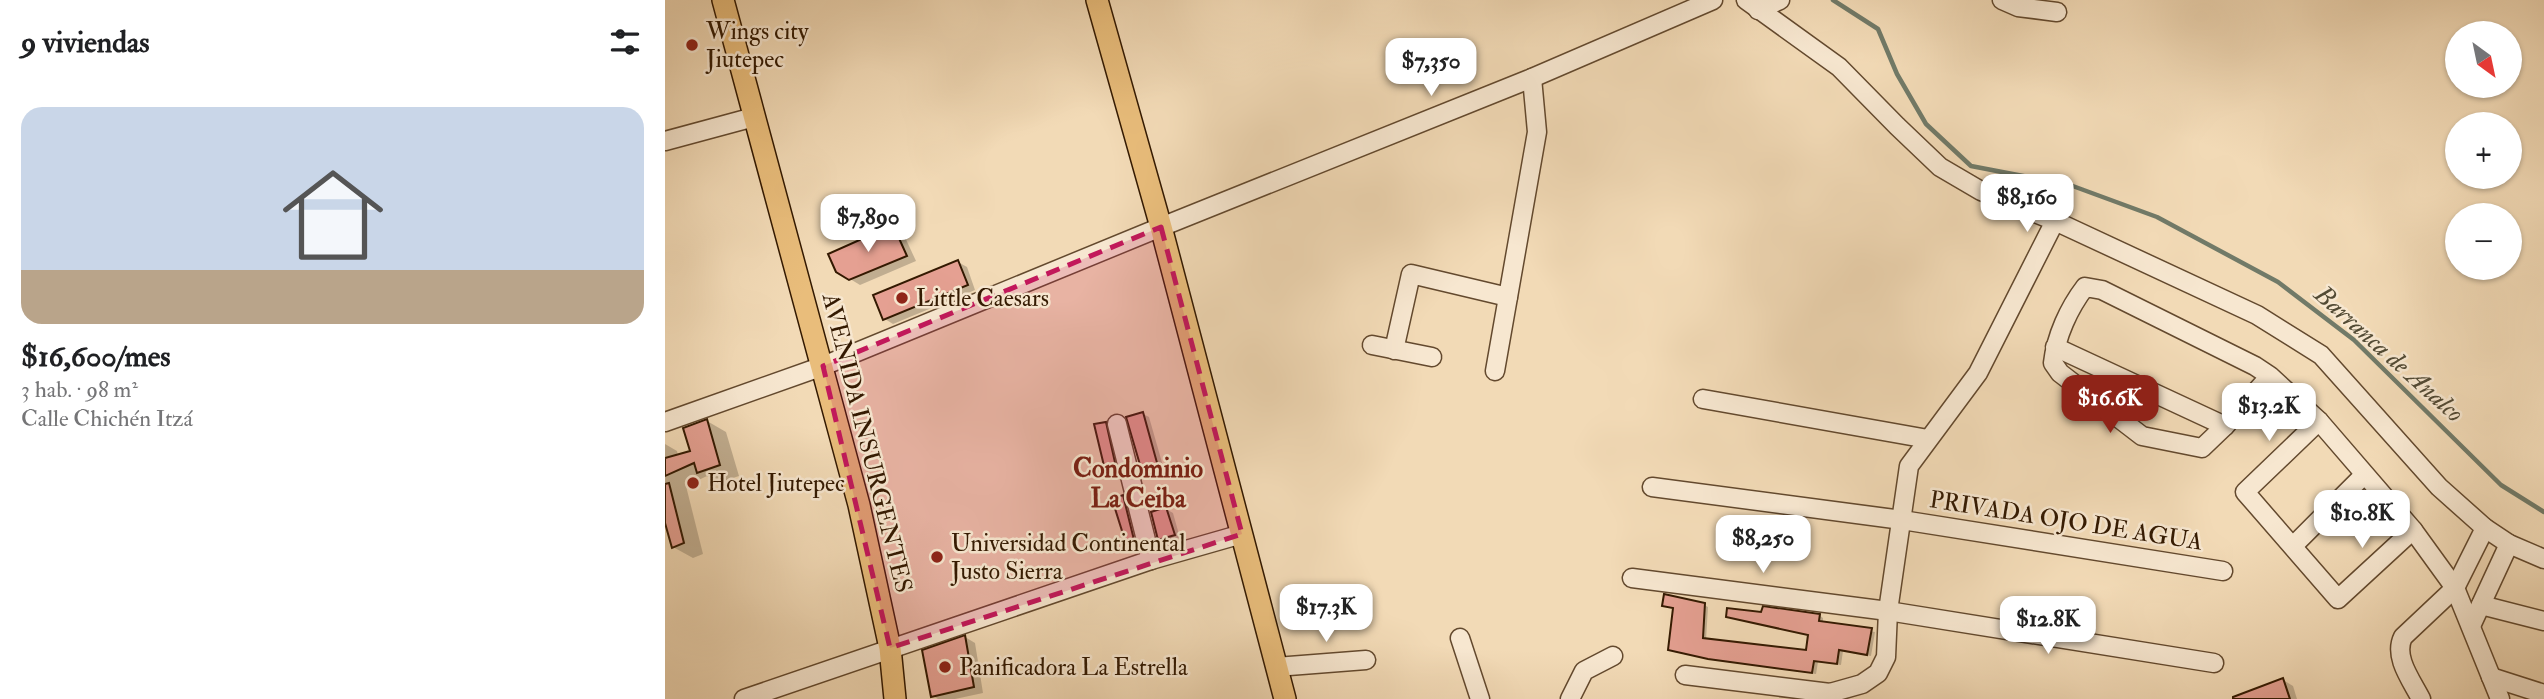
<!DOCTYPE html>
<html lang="es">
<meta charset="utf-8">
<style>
body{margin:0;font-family:"IM FELL Double Pica",serif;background:#f2f2f2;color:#202124;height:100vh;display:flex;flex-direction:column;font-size:26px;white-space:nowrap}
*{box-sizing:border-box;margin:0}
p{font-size:23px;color:#757577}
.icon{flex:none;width:38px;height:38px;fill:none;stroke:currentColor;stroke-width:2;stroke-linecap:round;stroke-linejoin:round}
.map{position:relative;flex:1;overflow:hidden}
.panel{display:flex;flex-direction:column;background:#fff;width:665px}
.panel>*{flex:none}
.needle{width:46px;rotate:147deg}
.tools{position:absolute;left:1780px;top:21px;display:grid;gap:14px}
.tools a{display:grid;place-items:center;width:77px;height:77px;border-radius:50%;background:#fff;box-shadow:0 2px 5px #0004;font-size:35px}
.price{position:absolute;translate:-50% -60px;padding:0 16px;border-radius:14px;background:#fff;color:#222;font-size:23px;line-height:46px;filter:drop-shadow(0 2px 4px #0008)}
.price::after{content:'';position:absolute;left:50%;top:42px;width:21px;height:16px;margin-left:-10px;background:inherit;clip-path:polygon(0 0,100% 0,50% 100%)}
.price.on{background:#8f2418;color:#fff}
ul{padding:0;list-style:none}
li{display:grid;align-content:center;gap:14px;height:371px;padding:0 21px}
li span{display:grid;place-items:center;height:217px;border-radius:21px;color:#555}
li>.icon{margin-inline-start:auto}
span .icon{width:126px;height:126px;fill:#fffc;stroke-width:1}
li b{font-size:30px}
h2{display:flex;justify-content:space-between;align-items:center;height:84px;padding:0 21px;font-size:30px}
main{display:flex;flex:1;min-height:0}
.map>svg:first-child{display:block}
.shadow{fill:#0003}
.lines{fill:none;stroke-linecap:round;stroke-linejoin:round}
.stream{stroke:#717a68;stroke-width:4.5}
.building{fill:#e5a092;stroke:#331901;stroke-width:2}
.minor-casing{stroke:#63492e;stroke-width:21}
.major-casing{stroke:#331901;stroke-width:24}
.minor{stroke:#f7e7d0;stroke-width:18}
.major{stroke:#e9bd7b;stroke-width:21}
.marked{fill:#c2185b;fill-opacity:0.2;stroke:#c2185b;stroke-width:5;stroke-dasharray:14 9;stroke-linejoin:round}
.poi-dot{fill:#8f2418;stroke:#f7e7d0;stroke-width:2.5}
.labels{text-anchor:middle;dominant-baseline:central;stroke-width:5;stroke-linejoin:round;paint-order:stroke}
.poi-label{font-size:24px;fill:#331901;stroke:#f7e7d0;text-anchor:start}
.street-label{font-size:24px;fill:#331901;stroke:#f7e7d0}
.water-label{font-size:26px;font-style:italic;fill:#524a34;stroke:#f7e7d0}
.neighbourhood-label{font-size:26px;font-weight:bold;fill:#7a1f14;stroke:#f7e7d0}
</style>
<main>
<section class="panel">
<h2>9 viviendas<svg class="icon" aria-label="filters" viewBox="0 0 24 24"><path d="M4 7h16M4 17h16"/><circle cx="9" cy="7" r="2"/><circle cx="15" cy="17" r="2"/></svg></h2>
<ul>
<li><span style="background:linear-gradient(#c9d6e8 75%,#b9a48a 0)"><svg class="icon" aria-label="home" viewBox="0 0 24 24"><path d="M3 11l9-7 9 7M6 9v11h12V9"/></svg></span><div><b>$16,600/mes</b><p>3 hab. · 98 m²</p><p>Calle Chichén Itzá</p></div></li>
</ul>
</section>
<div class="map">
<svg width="1879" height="699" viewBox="0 0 1879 699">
<rect width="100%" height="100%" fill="#f2dab6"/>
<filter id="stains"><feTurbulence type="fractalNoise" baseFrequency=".00286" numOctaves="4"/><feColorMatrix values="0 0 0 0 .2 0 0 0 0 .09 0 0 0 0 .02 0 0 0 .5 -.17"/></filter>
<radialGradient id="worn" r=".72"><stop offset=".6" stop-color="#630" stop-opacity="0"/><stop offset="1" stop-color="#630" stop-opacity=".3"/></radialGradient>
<!-- shadow -->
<g class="shadow">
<path d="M 228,227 L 238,233 L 251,261 L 195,285 L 172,271 Z"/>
<path d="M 293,262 L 302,267 L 310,290 L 228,324 L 220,319 Z"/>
<path d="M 478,414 L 484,417 L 500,473 L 486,477 L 479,474 Z"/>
<path d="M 42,421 L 61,432 L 74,476 L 53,483 L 42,476 L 21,486 L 38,554 L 28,558 L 8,547 L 0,516 L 0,444 L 12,451 L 13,456 L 27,452 Z"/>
<path d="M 441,424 L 447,427 L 457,470 L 448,472 L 441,469 Z"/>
<path d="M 458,497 L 464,501 L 477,551 L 471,553 L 465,549 Z"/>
<path d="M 501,509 L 508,513 L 515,538 L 501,543 L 494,539 Z"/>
<path d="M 999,605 L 1039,605 L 1043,607 L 1041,640 L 1142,652 L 1145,636 L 1063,616 L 1154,615 L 1158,618 L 1158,624 L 1210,632 L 1206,656 L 1178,651 L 1176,665 L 1153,662 L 1151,674 L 1048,660 L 1009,652 L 1005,650 L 1009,609 Z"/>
<path d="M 300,637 L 310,643 L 318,693 L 290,699 L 273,699 L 268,696 Z"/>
<path d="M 1618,680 L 1628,686 L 1632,699 L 1578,699 Z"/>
</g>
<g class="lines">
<!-- stream -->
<path class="stream" d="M 1168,0 L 1213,29 L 1232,74 L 1261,124 L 1306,166 L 1405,185 L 1492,217 L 1613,282 L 1689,340 L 1836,485 L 1879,512"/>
</g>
<!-- building -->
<g class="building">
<path d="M 228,225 L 242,256 L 184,280 L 171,272 L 163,254 Z"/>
<path d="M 293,260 L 303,285 L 218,320 L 208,295 Z"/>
<path d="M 478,412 L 494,470 L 478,475 L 461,417 Z"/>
<path d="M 42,419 L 55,465 L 32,473 L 29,463 L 0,476 L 0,458 L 25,451 L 18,428 Z"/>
<path d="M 441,422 L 451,467 L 440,470 L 429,424 Z"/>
<path d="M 4,483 L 19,543 L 7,548 L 0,523 L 0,484 Z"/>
<path d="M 458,495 L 471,548 L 463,550 L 447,499 Z"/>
<path d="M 501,507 L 510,535 L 493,540 L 486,512 Z"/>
<path d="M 999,594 L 1040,603 L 1038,638 L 1141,650 L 1143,635 L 1061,617 L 1062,608 L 1096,612 L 1098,606 L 1155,614 L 1154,621 L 1207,628 L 1202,655 L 1174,650 L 1172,664 L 1149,661 L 1147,673 L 1043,659 L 1003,650 L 1008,608 L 997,606 Z"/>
<path d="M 300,635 L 309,687 L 266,697 L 257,650 Z"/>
<path d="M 1618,678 L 1625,699 L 1568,699 L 1568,697 Z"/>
</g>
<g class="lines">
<!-- minor casing -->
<g class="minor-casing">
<g id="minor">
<path d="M 1081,0 L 1174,67 L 1232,126 L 1275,167 L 1316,191 L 1390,221 L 1592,315 L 1656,355 L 1774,487 L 1820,528 L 1844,544 L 1879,559"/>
<path d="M 1337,0 L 1353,7 L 1392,12"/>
<path d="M 1093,10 L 1115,0"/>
<path d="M 0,141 L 89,117"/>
<path d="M 707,345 L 767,357"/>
<path d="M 1390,347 L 1560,426"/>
<path d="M 729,350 L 746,274 L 843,297"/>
<path d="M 830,371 L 872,132 L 867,78"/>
<path d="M 1605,376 L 1560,426 L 1537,448 L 1477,436 L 1395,373 L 1388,363 C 1391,336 1404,308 1420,287 L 1437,290 L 1590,366 L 1605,376 L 1654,421 L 1748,530 L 1790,588 L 1835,699"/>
<path d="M 1038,399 L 1263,439"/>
<path d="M 1654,421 L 1580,492 L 1673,599 L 1748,530"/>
<path d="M 0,422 L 158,366 L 496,227 L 867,78 L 1048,0"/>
<path d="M 452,424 L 486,560"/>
<path d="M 987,487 L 1237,520 L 1558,571"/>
<path d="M 1628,546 L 1699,475"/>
<path d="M 967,578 L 1223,611 L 1549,663"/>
<path d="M 1816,605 L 1879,621"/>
<path d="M 1806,626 L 1844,544"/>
<path d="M 795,638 L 815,699"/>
<path d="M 611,667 L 701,660"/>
<path d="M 1020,675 L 1165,693 L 1197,684 L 1213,673 L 1221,657 L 1223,611 L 1244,466 L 1313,373 L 1390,221"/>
<path d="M 1826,677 L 1879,694"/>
<path d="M 79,699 L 486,560 L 577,534"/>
<path d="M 905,699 L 919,671 L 948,656"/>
<path d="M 1756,699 C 1747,681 1728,657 1738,637 L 1790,588 L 1820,528"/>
</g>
</g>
<!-- major casing -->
<g class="major-casing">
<g id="major">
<path d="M 58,0 L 194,505 L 225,648 L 230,699"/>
<path d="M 432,0 L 496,227 L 620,699"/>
</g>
</g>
<!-- minor -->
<use href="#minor" class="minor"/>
<!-- major -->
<use href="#major" class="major"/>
</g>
<!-- marked area -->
<path class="marked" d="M 496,227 L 577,534 L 225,648 L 158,366 Z"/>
<!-- markers -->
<g class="poi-dot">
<circle cx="27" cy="45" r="7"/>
<circle cx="237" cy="298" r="7"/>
<circle cx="28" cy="483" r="7"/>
<circle cx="272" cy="557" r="7"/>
<circle cx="280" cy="667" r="7"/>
</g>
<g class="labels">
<!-- poi labels -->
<g class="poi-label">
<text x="41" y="31">Wings city<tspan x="41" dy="28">Jiutepec</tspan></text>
<text x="251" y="298">Little Caesars</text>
<text x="42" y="483">Hotel Jiutepec</text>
<text x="286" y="543">Universidad Continental<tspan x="286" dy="28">Justo Sierra</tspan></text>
<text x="294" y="667">Panificadora La Estrella</text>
</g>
<!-- street labels -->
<g class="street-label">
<text transform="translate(202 443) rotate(76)">AVENIDA INSURGENTES</text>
<text transform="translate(1401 521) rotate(9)">PRIVADA OJO DE AGUA</text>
</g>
<!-- water labels -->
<g class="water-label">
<text transform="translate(1724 354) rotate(42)">Barranca de Analco</text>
</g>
<!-- neighbourhood labels -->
<g class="neighbourhood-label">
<text x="473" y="469">Condominio<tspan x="473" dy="30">La Ceiba</tspan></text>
</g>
</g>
<rect width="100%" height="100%" filter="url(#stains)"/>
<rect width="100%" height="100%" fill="url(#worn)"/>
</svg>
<div class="tools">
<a><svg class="needle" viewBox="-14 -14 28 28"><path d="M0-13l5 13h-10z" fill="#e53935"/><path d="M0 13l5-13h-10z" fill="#757577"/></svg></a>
<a>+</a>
<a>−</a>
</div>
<b class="price" style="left:766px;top:98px">$7,350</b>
<b class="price" style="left:1362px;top:234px">$8,160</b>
<b class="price" style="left:203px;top:254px">$7,890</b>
<b class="price on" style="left:1445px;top:435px">$16.6K</b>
<b class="price" style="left:1604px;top:443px">$13.2K</b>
<b class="price" style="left:1697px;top:550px">$10.8K</b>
<b class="price" style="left:1098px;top:575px">$8,250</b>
<b class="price" style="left:661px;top:644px">$17.3K</b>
<b class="price" style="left:1383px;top:656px">$12.8K</b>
</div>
</main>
